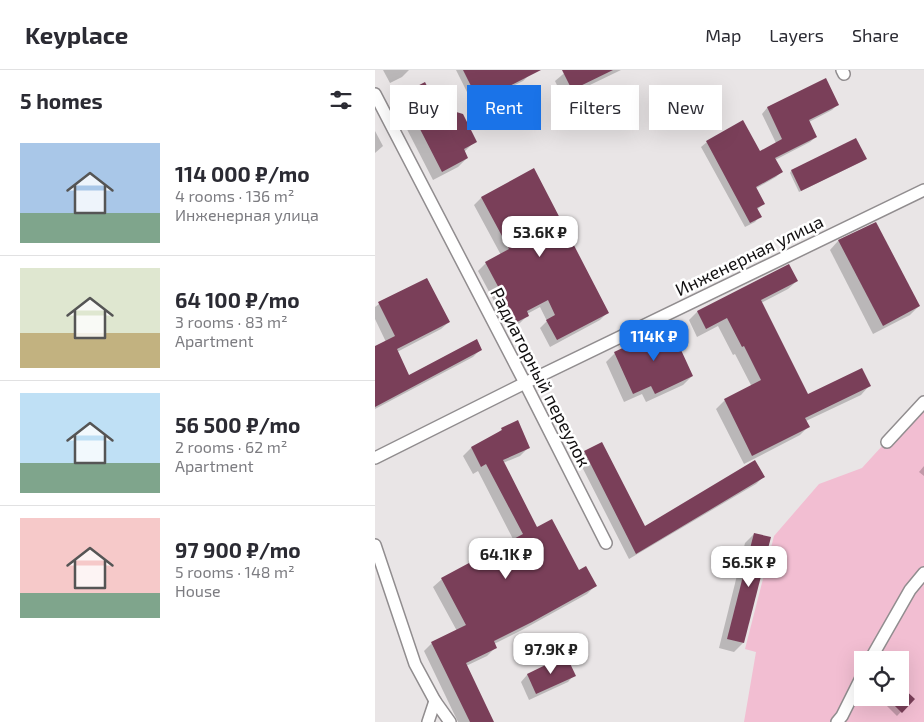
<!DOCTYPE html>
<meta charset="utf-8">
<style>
body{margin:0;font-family:"Exo 2",sans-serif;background:#f7f7f7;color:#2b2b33;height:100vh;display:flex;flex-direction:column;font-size:19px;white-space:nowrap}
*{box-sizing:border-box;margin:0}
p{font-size:16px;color:#7c7c81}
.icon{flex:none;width:28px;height:28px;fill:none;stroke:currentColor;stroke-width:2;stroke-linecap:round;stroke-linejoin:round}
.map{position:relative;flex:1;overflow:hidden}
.sheet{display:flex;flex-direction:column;background:#fff;width:375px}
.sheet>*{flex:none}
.hud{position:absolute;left:15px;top:15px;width:459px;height:45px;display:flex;gap:10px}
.controls{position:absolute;left:479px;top:581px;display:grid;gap:10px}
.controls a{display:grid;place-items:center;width:55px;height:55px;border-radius:0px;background:#fff;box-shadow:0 5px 20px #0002;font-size:25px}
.price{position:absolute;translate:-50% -42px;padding:0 11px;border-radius:10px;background:#fff;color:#222;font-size:16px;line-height:32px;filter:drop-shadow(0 1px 2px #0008)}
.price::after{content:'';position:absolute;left:50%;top:30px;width:15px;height:11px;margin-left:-8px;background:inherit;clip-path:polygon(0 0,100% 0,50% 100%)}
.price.on{background:#1a73e8;color:#fff}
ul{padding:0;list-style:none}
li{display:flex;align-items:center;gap:15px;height:125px;padding:0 20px}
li+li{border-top:1px solid #e1e1e2}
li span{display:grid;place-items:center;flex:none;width:140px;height:100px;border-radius:0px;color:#555}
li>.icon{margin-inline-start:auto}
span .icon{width:60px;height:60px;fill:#fffc;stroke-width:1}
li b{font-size:21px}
h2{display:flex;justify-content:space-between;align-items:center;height:60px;padding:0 20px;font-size:21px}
.pill{padding:0 18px;border-radius:0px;background:#fff;box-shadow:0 5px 20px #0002;font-size:18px;line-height:45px}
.pill.on{background:#1a73e8;color:#fff}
header{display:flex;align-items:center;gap:30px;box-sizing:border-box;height:70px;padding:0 25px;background:#fff;border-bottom:1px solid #e1e1e2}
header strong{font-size:24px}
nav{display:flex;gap:28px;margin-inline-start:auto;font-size:18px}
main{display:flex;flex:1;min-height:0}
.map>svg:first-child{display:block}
.green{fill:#f2bed2;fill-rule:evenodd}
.shadow{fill:#0003}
.building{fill:#7a3f59}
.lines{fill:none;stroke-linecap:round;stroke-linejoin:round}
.minor-casing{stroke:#918d8f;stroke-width:14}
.minor{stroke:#fff;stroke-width:11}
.labels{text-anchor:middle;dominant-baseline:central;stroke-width:5;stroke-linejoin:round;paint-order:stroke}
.street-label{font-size:18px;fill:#100e0f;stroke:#fff}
</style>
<header>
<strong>Keyplace</strong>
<nav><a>Map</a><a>Layers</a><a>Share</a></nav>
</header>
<main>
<section class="sheet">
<h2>5 homes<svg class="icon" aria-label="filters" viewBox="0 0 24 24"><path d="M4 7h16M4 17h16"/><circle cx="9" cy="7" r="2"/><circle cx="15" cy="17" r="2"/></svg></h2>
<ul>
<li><span style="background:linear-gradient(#a9c7e8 70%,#7fa58c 0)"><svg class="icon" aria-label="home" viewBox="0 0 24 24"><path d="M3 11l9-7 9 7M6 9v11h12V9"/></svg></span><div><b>114 000 ₽/mo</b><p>4 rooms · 136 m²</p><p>Инженерная улица</p></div></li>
<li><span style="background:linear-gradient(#dfe7d0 65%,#c2b280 0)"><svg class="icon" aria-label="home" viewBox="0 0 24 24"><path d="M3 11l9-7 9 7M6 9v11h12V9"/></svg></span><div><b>64 100 ₽/mo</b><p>3 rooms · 83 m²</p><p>Apartment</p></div></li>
<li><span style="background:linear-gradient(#bfe0f5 70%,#7fa58c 0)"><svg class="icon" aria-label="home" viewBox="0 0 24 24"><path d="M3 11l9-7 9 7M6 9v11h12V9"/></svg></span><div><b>56 500 ₽/mo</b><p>2 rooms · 62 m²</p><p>Apartment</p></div></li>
<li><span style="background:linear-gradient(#f6c9c9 75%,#7fa58c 0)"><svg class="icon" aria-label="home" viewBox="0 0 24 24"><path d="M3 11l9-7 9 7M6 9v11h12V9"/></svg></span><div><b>97 900 ₽/mo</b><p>5 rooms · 148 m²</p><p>House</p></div></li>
</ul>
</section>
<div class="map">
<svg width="549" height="652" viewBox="0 0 549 652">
<rect width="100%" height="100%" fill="#e9e5e6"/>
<!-- green -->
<path class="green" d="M 549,330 L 549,652 L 369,652 L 381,582 L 370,579 L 399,466 L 444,414 L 487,398 ZM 488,590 L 525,590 L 525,628 L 488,628 Z"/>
<!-- shadow -->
<g class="shadow">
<path d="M 8,0 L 34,0 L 27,7 L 15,13 Z"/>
<path d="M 81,0 L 150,0 L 153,6 L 148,11 L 120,25 L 128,41 L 123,46 L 108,54 Z"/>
<path d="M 193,0 L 246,0 L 188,28 L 180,11 Z"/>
<path d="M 450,10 L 462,35 L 457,40 L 434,52 L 441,67 L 435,72 L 400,90 L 406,102 L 401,107 L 380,119 L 388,134 L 382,140 L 385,146 L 380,152 L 370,157 L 326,77 L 332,72 L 384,83 L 401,73 L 387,44 L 392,38 Z"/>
<path d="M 28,25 L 67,48 L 100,71 L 89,82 L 92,88 L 83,97 L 58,110 L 19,34 Z"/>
<path d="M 0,61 L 8,76 L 0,83 Z"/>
<path d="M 488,91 L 424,122 L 415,103 L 416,101 Z"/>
<path d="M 158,100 L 233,242 L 225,250 L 175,277 L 165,258 L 172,251 L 165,237 L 152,244 L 153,245 L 145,253 L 134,259 L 103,201 L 111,193 L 126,185 L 99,135 L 106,128 Z"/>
<path d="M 500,153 L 544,236 L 535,245 L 498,264 L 455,180 L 463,171 Z"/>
<path d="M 52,209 L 74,252 L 66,259 L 22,282 L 34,307 L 106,279 L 98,287 L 0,339 L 0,277 L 11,272 L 0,249 L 0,237 L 4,234 Z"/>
<path d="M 422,211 L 413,219 L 386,233 L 433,326 L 494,316 L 486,325 L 431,351 L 433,357 L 425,365 L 369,394 L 341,339 L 350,330 L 377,317 L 360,284 L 358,285 L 343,256 L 322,267 L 314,250 L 322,242 Z"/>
<path d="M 240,283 L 317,306 L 308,315 L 271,332 L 267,324 L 249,332 L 231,292 Z"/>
<path d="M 127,359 L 154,377 L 145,386 L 128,393 L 162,458 L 204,501 L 220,516 L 212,524 L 147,560 L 119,574 L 120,578 L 112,586 L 91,596 L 118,652 L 83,652 L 49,581 L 57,573 L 82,561 L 58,517 L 67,509 L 139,471 L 103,401 L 98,404 L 88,386 L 96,378 L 122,364 Z"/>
<path d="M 210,382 L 269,458 L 388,407 L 381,414 L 254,489 L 203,389 Z"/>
<path d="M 549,396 L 549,406 L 544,402 Z"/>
<path d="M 379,464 L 368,573 L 359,582 L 344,578 L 370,473 Z"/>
<path d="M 191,587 L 199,605 L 193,612 L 154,630 L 146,612 L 152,605 Z"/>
<path d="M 525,619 L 538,629 L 522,646 L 510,634 L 516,628 L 525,628 Z"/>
</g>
<!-- building -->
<g class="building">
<path d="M 88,0 L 166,0 L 121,23 L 130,41 L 113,50 Z"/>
<path d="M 187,0 L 238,0 L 197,20 Z"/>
<path d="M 451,8 L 464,35 L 434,50 L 442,67 L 400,88 L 408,102 L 381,117 L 390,134 L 382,138 L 387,147 L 375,153 L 331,71 L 368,50 L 385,81 L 407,69 L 392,37 Z"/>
<path d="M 50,12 L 67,46 L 78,41 L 88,44 L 102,72 L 89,79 L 93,88 L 67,102 L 27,24 Z"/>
<path d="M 481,68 L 492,89 L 426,121 L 416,100 Z"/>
<path d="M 159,98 L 234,243 L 182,270 L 171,250 L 180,245 L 173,230 L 152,241 L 154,246 L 142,252 L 110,192 L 134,179 L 106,127 Z"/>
<path d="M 501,152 L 545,236 L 508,256 L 463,170 Z"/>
<path d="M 414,194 L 423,211 L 386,230 L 433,324 L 487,298 L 496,316 L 430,348 L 435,357 L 377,386 L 349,329 L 386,310 L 369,276 L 367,277 L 352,248 L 331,259 L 322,241 Z"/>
<path d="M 52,208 L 75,252 L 22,279 L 34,305 L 102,269 L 107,280 L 0,337 L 0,276 L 20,266 L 3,232 Z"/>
<path d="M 295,256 L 318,306 L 280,324 L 276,316 L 258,324 L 239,282 Z"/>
<path d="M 143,350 L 155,378 L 128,390 L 162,457 L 177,449 L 204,500 L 211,496 L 222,516 L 157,552 L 119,571 L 122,578 L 91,593 L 119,652 L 95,652 L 56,572 L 91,555 L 66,508 L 148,464 L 111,394 L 106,397 L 96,377 L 127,360 L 126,358 Z"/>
<path d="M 227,372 L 270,456 L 380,390 L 390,407 L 261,484 L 209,381 Z"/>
<path d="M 379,463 L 396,467 L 369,573 L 352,569 Z"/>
<path d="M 191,585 L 201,606 L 161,624 L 152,604 Z"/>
<path d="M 525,615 L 540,629 L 527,643 L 512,628 L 525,628 Z"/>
</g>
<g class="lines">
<!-- minor casing -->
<g class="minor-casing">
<g id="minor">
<path d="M 467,0 L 469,4"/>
<path d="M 0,24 L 150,313 L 231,473"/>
<path d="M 512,372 L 549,332"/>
<path d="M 0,388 L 150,313 L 549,120"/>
<path d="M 0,475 L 40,594 L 60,631 L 75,652"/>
<path d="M 495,590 L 535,520 L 549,503"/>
<path d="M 53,652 L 60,631"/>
<path d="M 462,652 L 467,646 L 488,604"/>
</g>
</g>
<!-- minor -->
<use href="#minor" class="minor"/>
</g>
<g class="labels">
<!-- street labels -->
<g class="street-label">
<text transform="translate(374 185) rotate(-26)">Инженерная улица</text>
<text transform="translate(166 307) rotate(63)">Радиаторный переулок</text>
</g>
</g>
</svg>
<div class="controls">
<a><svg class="icon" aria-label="locate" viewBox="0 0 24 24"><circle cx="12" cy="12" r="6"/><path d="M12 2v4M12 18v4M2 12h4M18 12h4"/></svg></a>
</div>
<b class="price" style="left:165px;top:188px">53.6K ₽</b>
<b class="price on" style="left:279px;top:292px">114K ₽</b>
<b class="price" style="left:131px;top:510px">64.1K ₽</b>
<b class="price" style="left:374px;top:518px">56.5K ₽</b>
<b class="price" style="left:176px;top:605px">97.9K ₽</b>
<div class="hud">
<a class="pill">Buy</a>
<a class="pill on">Rent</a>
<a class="pill">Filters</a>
<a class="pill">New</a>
</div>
</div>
</main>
